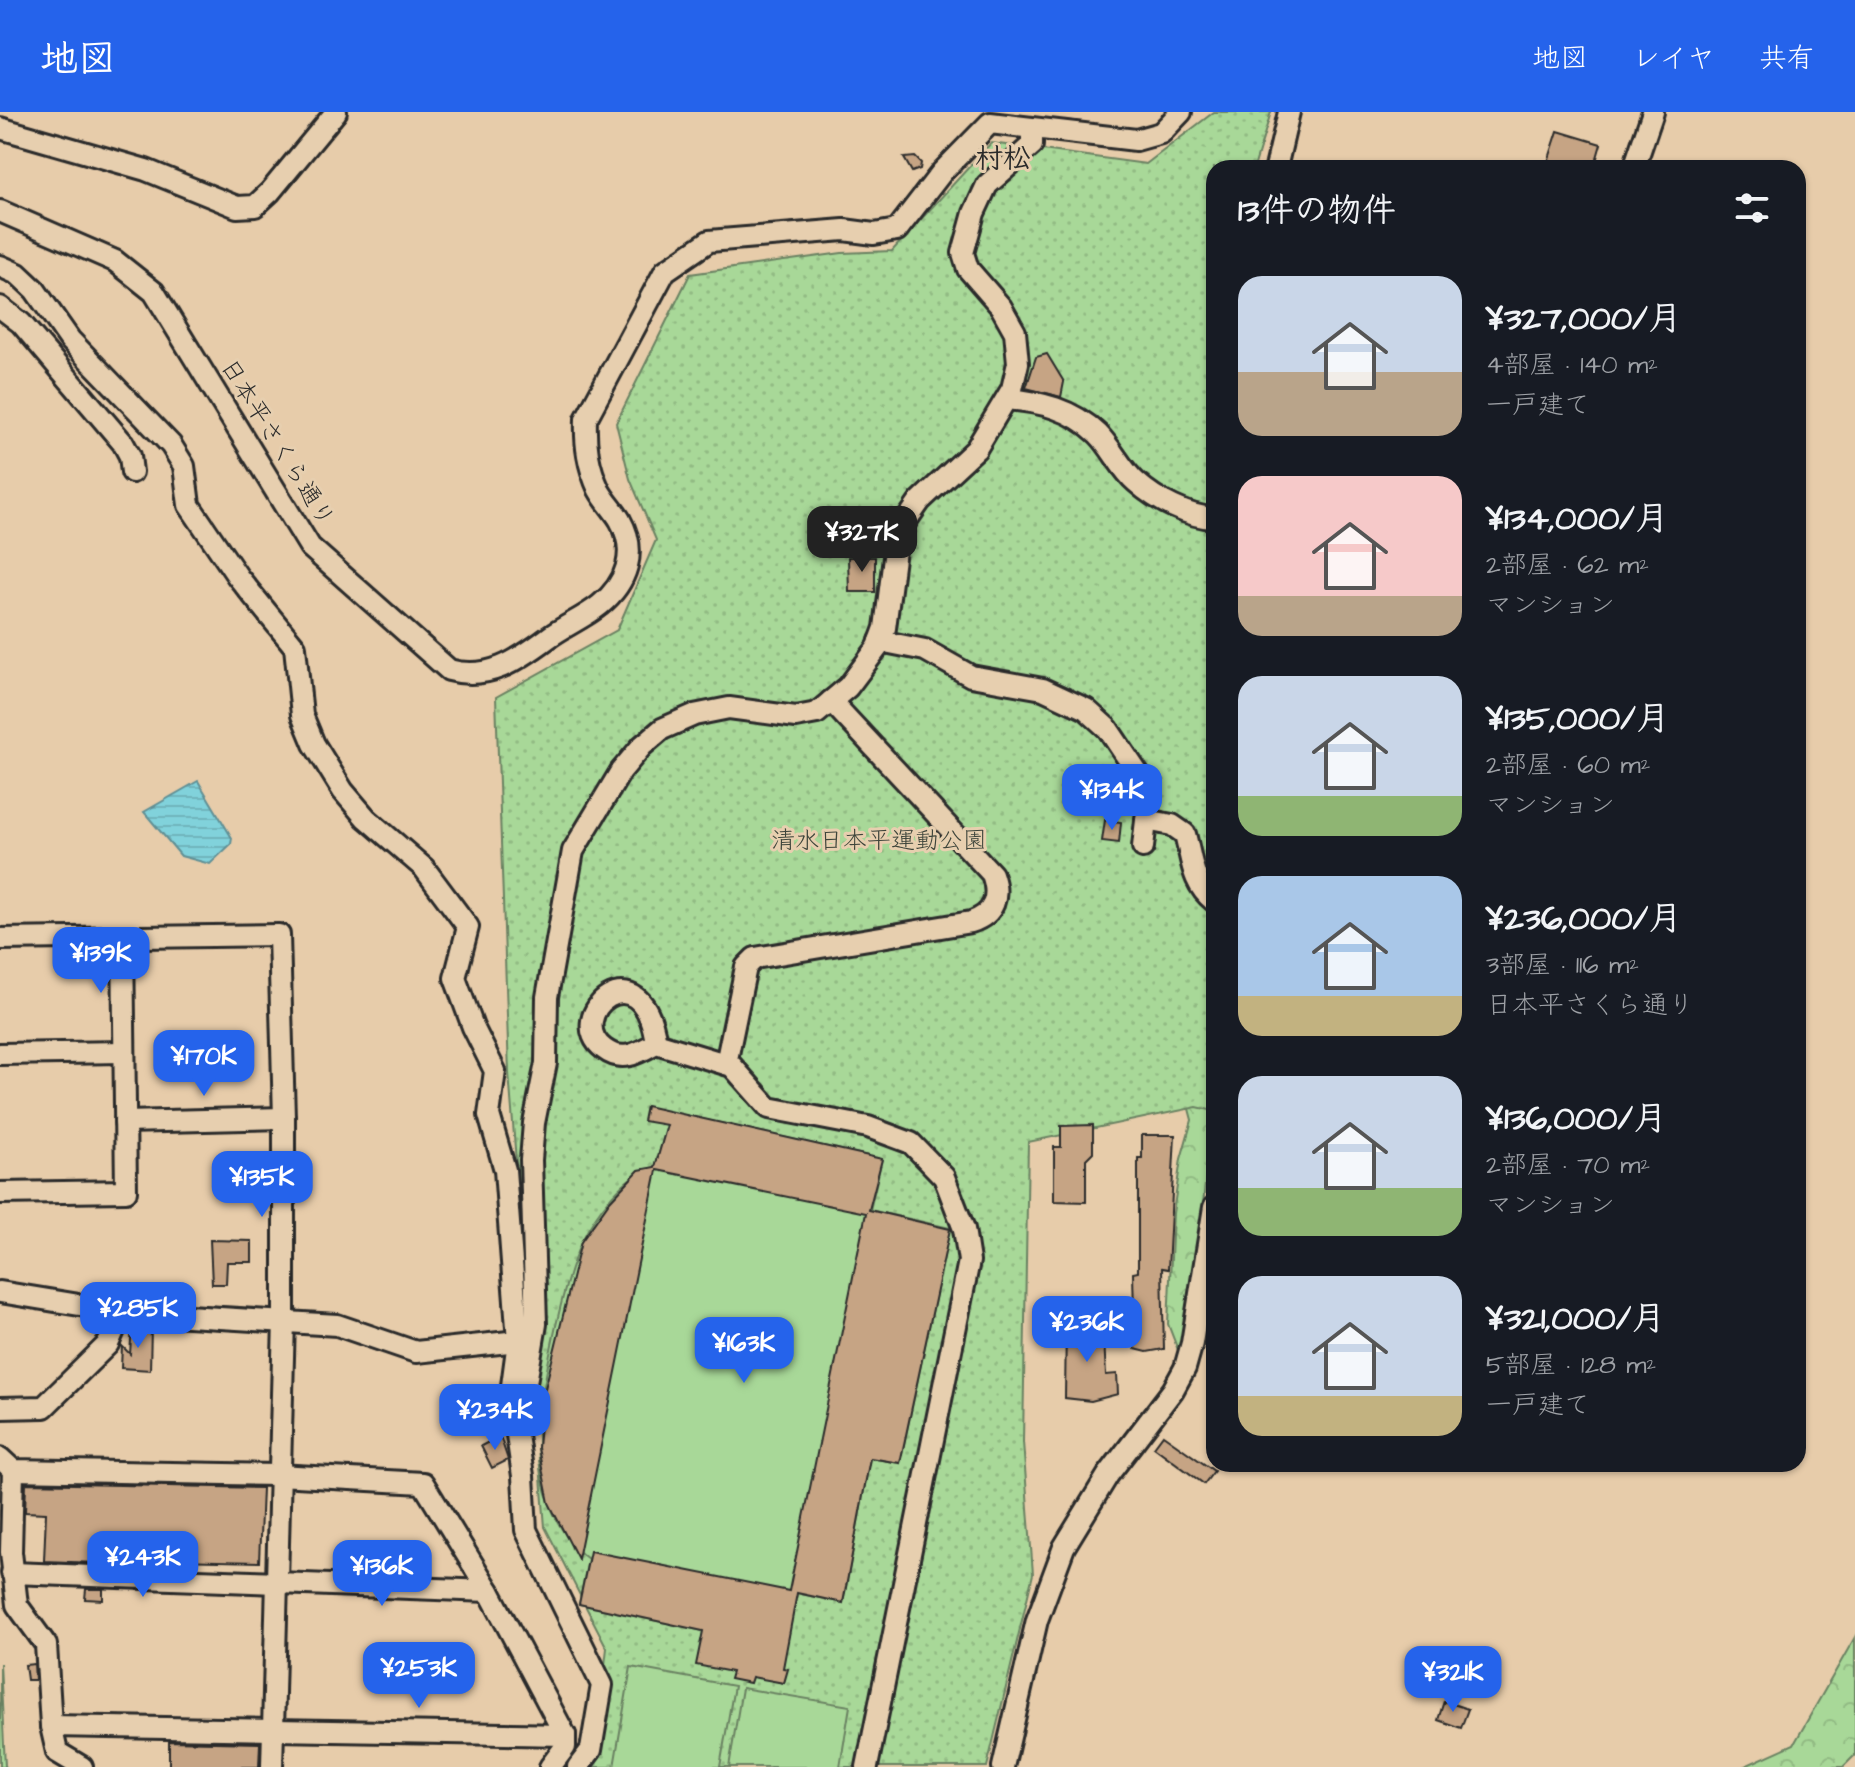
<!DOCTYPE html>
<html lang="ja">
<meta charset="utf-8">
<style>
body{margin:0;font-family:"Architects Daughter","Klee One",sans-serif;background:#242831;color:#f1f3f6;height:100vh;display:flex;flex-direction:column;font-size:30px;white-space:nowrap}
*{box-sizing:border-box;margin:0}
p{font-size:26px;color:#9ea1a6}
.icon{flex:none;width:44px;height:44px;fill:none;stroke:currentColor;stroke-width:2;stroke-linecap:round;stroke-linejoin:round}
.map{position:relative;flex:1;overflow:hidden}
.panel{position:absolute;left:1206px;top:48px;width:600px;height:1312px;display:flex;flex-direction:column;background:#171b24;border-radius:24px;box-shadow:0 2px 6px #0004}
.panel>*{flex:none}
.price{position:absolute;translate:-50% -68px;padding:0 18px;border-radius:16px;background:#2563eb;color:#fff;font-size:26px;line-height:52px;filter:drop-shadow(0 2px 4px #0008)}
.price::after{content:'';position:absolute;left:50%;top:48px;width:24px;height:18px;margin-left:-12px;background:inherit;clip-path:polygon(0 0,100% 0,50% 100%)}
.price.active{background:#222;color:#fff}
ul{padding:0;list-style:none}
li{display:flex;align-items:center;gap:24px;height:200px;padding:0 32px}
li span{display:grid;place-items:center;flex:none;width:224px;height:160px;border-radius:24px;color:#555}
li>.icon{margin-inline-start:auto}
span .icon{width:96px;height:96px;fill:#fffc;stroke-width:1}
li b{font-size:34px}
h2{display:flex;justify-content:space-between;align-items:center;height:96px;padding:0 32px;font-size:34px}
header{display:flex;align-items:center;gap:48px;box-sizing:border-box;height:112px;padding:0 40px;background:#2563eb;color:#fff}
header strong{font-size:38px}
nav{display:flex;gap:44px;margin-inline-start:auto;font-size:28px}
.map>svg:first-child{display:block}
.forest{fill:url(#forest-crowns);stroke:#6a8262;stroke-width:2}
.park{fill:url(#park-dots);stroke:#6a8262;stroke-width:2}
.pitch{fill:#a8d898;stroke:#6a8262;stroke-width:2}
.water{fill:url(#water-rules);stroke:#5f8f95;stroke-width:2}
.building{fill:#c6a484;stroke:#2b2b2b;stroke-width:2}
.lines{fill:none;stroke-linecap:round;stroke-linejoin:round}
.minor-casing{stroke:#2b2b2b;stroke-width:26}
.minor{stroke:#e7cfaf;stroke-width:20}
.labels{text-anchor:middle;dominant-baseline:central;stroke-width:6;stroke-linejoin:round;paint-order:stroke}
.street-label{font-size:24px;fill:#2b2b2b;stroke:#e7cfaf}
.park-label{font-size:24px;fill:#3e453b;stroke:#e7cfaf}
.quarter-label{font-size:28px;font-weight:bold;fill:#2b2b2b;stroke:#e7cfaf}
</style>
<header>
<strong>地図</strong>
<nav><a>地図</a><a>レイヤ</a><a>共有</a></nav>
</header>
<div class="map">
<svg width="1855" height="1655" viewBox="0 0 1855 1655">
<defs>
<pattern id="forest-crowns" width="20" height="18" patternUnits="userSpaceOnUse" patternTransform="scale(2)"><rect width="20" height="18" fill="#a8d898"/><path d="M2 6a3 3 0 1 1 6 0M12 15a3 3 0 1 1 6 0" fill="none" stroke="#91ba83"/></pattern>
<pattern id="park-dots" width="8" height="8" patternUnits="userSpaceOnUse" patternTransform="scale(2)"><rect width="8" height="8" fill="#a8d898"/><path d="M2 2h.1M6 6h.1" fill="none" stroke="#91ba83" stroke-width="1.8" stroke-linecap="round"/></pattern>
<pattern id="water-rules" width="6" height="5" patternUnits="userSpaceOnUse" patternTransform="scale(2)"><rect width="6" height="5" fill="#81d2db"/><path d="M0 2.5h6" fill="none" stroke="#70b4bc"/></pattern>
</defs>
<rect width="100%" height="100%" fill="#e7ccaa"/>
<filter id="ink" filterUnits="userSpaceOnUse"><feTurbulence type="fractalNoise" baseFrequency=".0125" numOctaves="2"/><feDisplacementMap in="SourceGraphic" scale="16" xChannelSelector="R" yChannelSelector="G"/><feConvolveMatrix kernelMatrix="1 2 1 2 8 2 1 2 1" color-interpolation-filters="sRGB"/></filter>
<g filter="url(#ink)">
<!-- forest -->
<g class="forest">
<path d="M 1214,788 L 1214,1047 L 1207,1054 L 1189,1225 L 1178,1238 L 1168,1212 L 1173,1101 L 1181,1047 L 1192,1008 L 1188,993 Z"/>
<path d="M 1855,1525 L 1855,1643 L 1843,1655 L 1743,1655 L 1794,1632 Z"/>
<path d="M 0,1551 L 5,1654 L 6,1655 L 0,1655 Z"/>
</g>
<!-- park -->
<path class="park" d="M 1214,0 L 1271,0 L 1254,56 L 1214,56 L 1214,999 L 1197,995 L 1028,1030 L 1023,1330 L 1033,1462 L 987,1655 L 593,1655 L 607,1536 L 545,1415 L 509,961 L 496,585 L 617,518 L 656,428 L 630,367 L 616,311 L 690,162 L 842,141 L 892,139 L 991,31 L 1146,52 Z"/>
<!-- pitch -->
<g class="pitch">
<path d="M 671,1000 L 882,1047 L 870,1098 L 950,1116 L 900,1351 L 870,1346 L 843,1491 L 797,1481 L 786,1537 L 579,1492 L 588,1447 C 556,1423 539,1373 538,1333 C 538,1289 562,1171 581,1131 C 594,1103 625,1060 655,1055 Z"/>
<path d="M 631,1555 L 734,1574 L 720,1655 L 614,1655 Z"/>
<path d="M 742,1576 L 850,1594 L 840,1655 L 729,1655 Z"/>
</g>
<!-- water -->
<path class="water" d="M 198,669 L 232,726 L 231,732 L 210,752 L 181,744 L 144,700 Z"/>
<!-- building -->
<g class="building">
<path d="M 1558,19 L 1601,32 L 1594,56 L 1546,56 Z"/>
<path d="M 915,45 L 921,51 L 920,57 L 912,60 L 904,46 Z"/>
<path d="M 1047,242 L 1064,270 L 1061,285 L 1026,276 L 1036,245 Z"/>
<path d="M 848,445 L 875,445 L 875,480 L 849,480 Z"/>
<path d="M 1105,708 L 1121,710 L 1119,731 L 1102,729 Z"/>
<path d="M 646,994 L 882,1047 L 869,1098 L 950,1117 L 900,1351 L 870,1346 L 843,1491 L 797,1481 L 783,1556 L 788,1557 L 784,1571 L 752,1565 L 750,1571 L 730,1567 L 732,1560 L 696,1553 L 703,1519 L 579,1492 L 590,1439 L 789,1479 L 866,1101 L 657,1058 L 578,1447 L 549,1391 L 538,1336 L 542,1289 L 581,1130 L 610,1089 L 639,1058 L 655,1055 L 667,1013 L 643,1009 Z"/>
<path d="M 1093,1013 L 1093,1040 L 1086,1047 L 1086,1090 L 1054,1089 L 1054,1035 L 1061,1035 L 1061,1014 Z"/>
<path d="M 1142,1023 L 1175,1023 L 1168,1157 L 1162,1156 L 1164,1237 L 1147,1240 L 1135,1237 L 1133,1161 L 1138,1160 L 1138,1046 L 1142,1046 Z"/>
<path d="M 210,1128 L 252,1129 L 252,1150 L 227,1150 L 226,1172 L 212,1172 Z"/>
<path d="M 1103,1210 L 1106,1263 L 1117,1262 L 1118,1282 L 1091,1289 L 1065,1286 L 1066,1212 Z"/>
<path d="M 132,1214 L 151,1215 L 150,1258 L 121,1256 L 122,1234 L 130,1242 Z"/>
<path d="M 1163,1323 L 1214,1359 L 1204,1372 L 1154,1335 Z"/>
<path d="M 500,1324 L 508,1348 L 492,1356 L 481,1334 Z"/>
<path d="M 26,1371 L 262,1376 L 259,1450 L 177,1448 L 177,1454 L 44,1449 L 46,1401 L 25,1400 Z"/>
<path d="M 86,1477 L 103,1477 L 103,1488 L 85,1487 Z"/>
<path d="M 34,1552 L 35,1568 L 27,1568 L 25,1553 Z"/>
<path d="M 1444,1589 L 1468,1597 L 1461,1616 L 1438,1608 Z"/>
<path d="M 169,1629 L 260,1631 L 259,1655 L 169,1655 Z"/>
</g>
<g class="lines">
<!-- minor casing -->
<g class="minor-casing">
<g id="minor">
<path d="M 0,16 L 146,58 L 237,95 L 255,94 L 270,80 L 336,0"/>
<path d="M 1276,56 L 1289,0"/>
<path d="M 1634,56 L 1653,0"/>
<path d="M 0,99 L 115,149 L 154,180 L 310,435 L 449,558 C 488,569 517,549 548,526 C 564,514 584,506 600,493 C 627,471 638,440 620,408 C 614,398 605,389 599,378 C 588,354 585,333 586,307 L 665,159 L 709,129 L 844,118 L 874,122 L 897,118 L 942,60 L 990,11 L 1136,28 L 1161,21 L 1181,0"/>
<path d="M 0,154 L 18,162 L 35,178 L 70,228 L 171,333 L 184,354 L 189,393 L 238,465 L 295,535 L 302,603 L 314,632 L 343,679 L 366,706 L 424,756 L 468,815 L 455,866 L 473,915 L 495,959 L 489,1003 L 505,1058 L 518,1229 L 511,1281"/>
<path d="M 0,195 L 21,211 L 123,331 L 130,344 L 132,360"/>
<path d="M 1007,287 C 1041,290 1072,297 1098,322 C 1112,336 1121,357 1136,370 C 1156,388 1188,405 1214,406"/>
<path d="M 880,529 L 925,538 L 971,564 L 1043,577 L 1086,597 L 1108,617 L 1143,669 L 1148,691 L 1143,735"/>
<path d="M 1146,708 L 1172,713 L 1185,722 C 1192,748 1192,772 1214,789"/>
<path d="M 0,827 L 279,823 L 284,1006 L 284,1208 L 272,1655"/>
<path d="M 656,931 C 642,832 561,905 604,937 C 622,951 638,941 656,931 L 732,954 L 769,996 L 868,1015 L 911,1031 L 944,1065 L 964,1117 L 969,1149 L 867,1655"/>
<path d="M 0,942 L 123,940"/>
<path d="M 726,952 L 746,855 L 755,846 L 971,810 C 995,802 1000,784 992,762 L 831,589"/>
<path d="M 125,1010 L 284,1006"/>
<path d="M 0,1081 L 126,1079 L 123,825"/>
<path d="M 0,1180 L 122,1200 L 337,1213 L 416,1240 L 518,1229"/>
<path d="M 0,1296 L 44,1295 L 108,1232 L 122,1200"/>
<path d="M 0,1346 L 13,1358 L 278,1363 L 423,1371 L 489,1479 L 565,1623 L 565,1635 L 550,1655"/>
<path d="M 13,1358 L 11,1440 L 17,1493 L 46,1533 L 51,1614 L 57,1640 L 82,1655"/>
<path d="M 12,1461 L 489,1479"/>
<path d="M 51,1614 L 565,1623"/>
<path d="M 578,1655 L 591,1638 L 602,1573 L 526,1418 L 523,1364 L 517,1323 L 536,1212 L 531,1048 L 534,1011 L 546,951 L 547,885 L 573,739 L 621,659 L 642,634 L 662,617 L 694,603 L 729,596 L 796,605 L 817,601 L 848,575 L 878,535 L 885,516 L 897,422 L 920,389 L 976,337 L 1012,277 L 1018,251 L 1015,220 L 1001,195 L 968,157 L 963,141 L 974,101 L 987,73 L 1032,33 L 1032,17"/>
<path d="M 1003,1655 L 1037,1508 L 1064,1435 L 1108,1363 L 1173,1278 L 1185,1256 L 1192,1231 L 1214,1095"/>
</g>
</g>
<!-- minor -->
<use href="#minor" class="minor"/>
</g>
</g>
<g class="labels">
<!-- street labels -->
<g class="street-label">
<text transform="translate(277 331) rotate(58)">日本平さくら通り</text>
</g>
<!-- park labels -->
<g class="park-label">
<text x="879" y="729">清水日本平運動公園</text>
</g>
<!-- quarter labels -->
<g class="quarter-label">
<text x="1003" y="46">村松</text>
</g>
</g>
</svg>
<b class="price active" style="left:862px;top:462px">¥327K</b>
<b class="price" style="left:1112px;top:720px">¥134K</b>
<b class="price" style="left:101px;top:883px">¥139K</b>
<b class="price" style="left:204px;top:986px">¥170K</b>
<b class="price" style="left:262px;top:1107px">¥135K</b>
<b class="price" style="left:138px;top:1238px">¥285K</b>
<b class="price" style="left:1087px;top:1252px">¥236K</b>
<b class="price" style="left:744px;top:1273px">¥163K</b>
<b class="price" style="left:495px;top:1340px">¥234K</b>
<b class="price" style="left:143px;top:1487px">¥243K</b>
<b class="price" style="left:382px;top:1496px">¥136K</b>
<b class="price" style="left:419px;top:1598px">¥253K</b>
<b class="price" style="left:1453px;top:1602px">¥321K</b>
<section class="panel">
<h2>13件の物件<svg class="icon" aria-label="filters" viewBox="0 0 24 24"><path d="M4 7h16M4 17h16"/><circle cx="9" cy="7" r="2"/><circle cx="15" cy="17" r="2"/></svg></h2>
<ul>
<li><span style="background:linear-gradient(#c9d6e8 60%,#b9a48a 0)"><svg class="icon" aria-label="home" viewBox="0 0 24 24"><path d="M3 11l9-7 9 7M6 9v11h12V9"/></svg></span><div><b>¥327,000/月</b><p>4部屋 · 140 m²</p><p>一戸建て</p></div></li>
<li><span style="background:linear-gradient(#f6c9c9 75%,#b9a48a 0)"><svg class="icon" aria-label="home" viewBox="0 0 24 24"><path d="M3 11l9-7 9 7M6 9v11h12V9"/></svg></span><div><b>¥134,000/月</b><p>2部屋 · 62 m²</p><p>マンション</p></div></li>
<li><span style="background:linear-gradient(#c9d6e8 75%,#8fb573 0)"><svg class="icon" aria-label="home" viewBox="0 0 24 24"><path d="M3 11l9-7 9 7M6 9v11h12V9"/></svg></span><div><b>¥135,000/月</b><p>2部屋 · 60 m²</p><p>マンション</p></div></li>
<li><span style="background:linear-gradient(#a9c7e8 75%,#c2b280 0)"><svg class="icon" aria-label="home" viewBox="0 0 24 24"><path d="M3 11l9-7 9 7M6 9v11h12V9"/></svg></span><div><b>¥236,000/月</b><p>3部屋 · 116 m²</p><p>日本平さくら通り</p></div></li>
<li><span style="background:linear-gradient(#c9d6e8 70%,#8fb573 0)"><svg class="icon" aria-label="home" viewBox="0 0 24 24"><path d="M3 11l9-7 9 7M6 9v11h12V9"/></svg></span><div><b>¥136,000/月</b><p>2部屋 · 70 m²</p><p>マンション</p></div></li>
<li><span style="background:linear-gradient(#c9d6e8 75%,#c2b280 0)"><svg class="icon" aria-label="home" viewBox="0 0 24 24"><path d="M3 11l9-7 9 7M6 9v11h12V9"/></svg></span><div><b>¥321,000/月</b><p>5部屋 · 128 m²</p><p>一戸建て</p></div></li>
</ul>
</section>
</div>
